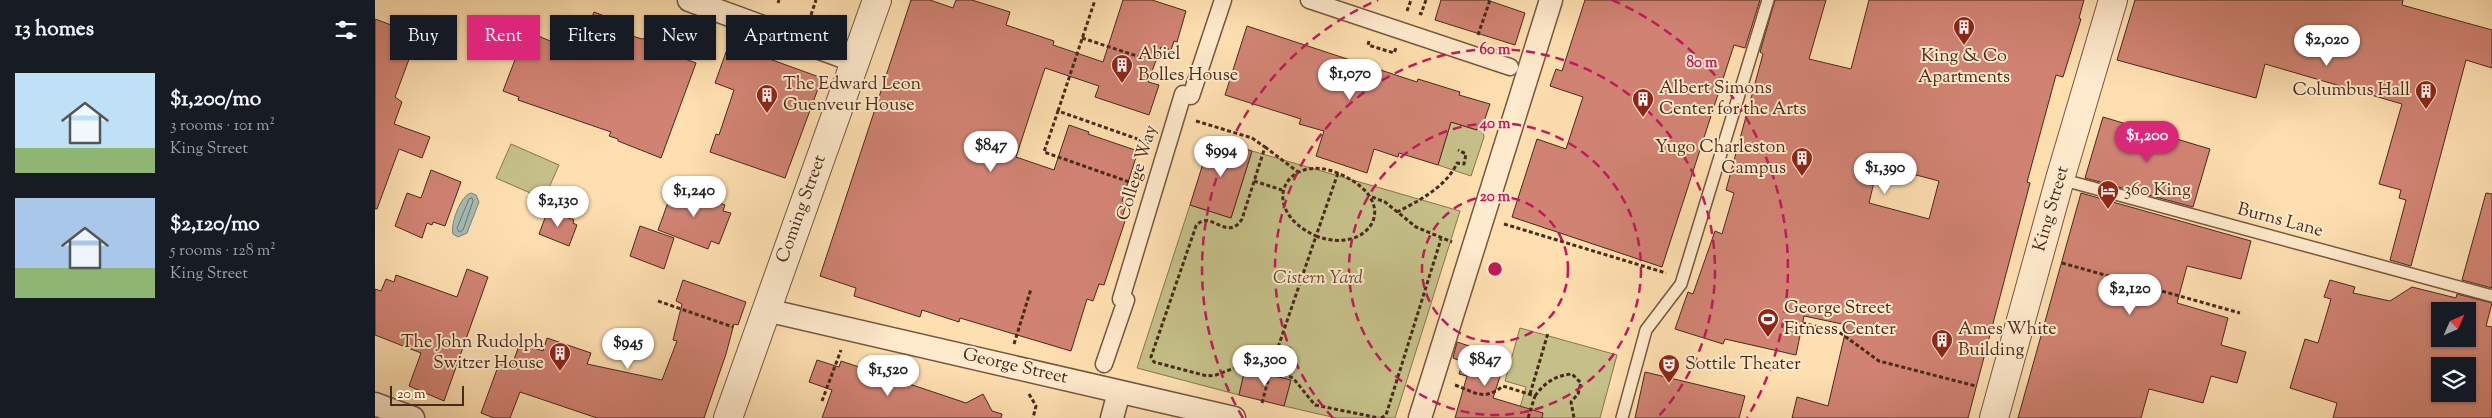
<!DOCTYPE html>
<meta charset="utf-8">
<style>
body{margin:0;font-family:"Sorts Mill Goudy",serif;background:#20242c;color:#f1f3f6;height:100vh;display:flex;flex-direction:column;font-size:19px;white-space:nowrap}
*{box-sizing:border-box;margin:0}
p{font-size:16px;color:#9ea1a6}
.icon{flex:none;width:28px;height:28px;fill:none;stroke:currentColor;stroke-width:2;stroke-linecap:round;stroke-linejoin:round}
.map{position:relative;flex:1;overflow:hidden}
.panel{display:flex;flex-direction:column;background:#171b24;width:375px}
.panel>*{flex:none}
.hud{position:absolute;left:15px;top:15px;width:475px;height:45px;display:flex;gap:10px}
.needle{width:32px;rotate:45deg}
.controls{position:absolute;left:2056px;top:302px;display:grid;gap:10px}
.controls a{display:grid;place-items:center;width:45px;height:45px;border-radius:0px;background:#171b24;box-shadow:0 1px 4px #0004;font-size:25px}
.scale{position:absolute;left:15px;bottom:12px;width:74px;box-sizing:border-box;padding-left:5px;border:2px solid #49291a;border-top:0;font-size:14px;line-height:18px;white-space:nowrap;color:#49291a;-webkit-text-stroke:4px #feeacc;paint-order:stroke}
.price{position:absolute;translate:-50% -42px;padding:0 11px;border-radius:18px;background:#fff;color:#222;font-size:16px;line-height:32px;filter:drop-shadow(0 1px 2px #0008)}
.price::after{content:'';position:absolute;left:50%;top:30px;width:15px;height:11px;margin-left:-8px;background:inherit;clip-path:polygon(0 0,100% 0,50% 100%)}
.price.active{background:#db2777;color:#fff}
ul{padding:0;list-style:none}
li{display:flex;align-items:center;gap:15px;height:125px;padding:0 15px}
li span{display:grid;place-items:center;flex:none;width:140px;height:100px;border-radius:0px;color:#555}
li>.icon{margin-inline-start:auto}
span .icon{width:60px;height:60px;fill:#fffc;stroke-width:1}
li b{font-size:21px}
h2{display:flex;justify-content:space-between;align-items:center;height:60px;padding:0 15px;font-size:21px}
.tag{padding:0 18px;border-radius:0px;background:#171b24;box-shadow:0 1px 4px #0004;font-size:18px;line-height:45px}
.tag.active{background:#db2777;color:#fff}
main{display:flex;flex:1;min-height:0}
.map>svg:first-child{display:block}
.green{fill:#c5c088;stroke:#877451}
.water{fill:#a2bab4;stroke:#7e8076}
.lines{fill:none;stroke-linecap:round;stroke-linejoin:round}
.shore{stroke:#767267;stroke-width:1}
.building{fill:#d18373;stroke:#49291a;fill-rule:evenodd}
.service-casing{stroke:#765640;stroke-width:14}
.pedestrian-casing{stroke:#765640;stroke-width:19}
.minor-casing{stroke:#765640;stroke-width:25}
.tertiary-casing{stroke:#765640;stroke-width:30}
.path{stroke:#49291a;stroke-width:3;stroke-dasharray:4 2.5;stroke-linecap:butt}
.service{stroke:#feeacc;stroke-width:11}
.pedestrian{stroke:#feeacc;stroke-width:16}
.minor{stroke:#feeacc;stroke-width:22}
.tertiary{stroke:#feeacc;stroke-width:28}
.ring{fill:none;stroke:#c2185b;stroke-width:2.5;stroke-dasharray:9 6}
.labels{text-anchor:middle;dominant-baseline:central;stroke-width:4;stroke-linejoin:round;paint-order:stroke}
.poi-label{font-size:18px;fill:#49291a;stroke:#feeacc;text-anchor:start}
.street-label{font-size:18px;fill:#49291a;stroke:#feeacc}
.park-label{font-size:18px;font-style:italic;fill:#624730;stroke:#feeacc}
.centre{fill:#c2185b;stroke:#feeacc;stroke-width:2.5}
.ring-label{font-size:15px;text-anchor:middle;font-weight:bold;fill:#c2185b;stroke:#feeacc;stroke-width:4;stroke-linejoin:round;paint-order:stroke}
</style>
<main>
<section class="panel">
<h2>13 homes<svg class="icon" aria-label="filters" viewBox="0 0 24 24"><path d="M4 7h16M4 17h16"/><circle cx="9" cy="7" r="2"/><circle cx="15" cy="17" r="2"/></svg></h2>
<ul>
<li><span style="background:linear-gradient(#bfe0f5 75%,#8fb573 0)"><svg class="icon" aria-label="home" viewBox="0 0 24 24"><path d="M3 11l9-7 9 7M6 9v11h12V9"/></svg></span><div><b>$1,200/mo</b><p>3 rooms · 101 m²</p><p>King Street</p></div></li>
<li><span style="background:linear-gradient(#a9c7e8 70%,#8fb573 0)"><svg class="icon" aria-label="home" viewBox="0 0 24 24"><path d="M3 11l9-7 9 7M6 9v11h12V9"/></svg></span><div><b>$2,120/mo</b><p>5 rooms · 128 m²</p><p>King Street</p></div></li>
</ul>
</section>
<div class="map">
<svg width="2117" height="418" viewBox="0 0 2117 418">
<rect width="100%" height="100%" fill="#fedfb0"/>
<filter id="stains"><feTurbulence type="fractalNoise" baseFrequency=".004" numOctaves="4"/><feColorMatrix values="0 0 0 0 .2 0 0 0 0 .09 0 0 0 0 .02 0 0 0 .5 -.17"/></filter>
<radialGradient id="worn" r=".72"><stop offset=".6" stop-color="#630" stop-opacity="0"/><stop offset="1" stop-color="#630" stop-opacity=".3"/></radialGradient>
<!-- green -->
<g class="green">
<path d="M 1076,122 L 1101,130 L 1103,126 L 1107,127 L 1109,137 L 1096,176 L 1063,165 Z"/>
<path d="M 136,144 L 184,165 L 169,199 L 121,178 Z"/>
<path d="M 877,151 L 1085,211 L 1020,418 L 961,418 L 909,406 L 916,380 L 870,369 L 864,395 L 762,368 L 815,205 L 856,218 Z"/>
<path d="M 1145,328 L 1242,355 L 1225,418 L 1142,418 L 1151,387 L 1130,381 Z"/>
</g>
<!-- water -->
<path class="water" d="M 96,193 L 101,195 L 104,202 L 92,233 L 83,237 L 78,234 C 75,224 86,195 96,193 Z"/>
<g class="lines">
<!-- shore -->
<path class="shore" d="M 97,198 L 98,201 L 88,230 L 84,232 L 82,228 L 94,199 Z"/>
</g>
<!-- building -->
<g class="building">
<path d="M 536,0 L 555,0 L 578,8 L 581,0 L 597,0 L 635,12 L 631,25 L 679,41 L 678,45 L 728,62 L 748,0 L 777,0 L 811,11 L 802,42 L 799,41 L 796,50 L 786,47 L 773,82 L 784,85 L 774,115 L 720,97 L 724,86 L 670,68 L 641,157 L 679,170 L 694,125 L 714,132 L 713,134 L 763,151 L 747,201 L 752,202 L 746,220 L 750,221 L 729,285 L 724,284 L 718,301 L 712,299 L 696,351 L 585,318 L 584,322 L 547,310 L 545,317 L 479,296 L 481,288 L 445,276 Z"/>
<path d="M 1066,0 L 1112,0 L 1150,13 L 1140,45 L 1060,20 Z"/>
<path d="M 1210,0 L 1385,0 L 1370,48 L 1359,45 L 1287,267 L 1137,217 L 1162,139 L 1191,149 L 1208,97 L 1175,86 L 1181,69 L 1187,71 Z"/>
<path d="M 1400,0 L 1451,0 L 1434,59 L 1476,69 L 1494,0 L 1709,0 L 1704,18 L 1706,19 L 1688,77 L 1681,75 L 1652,182 L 1655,183 L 1593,418 L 1417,418 L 1422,397 L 1453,406 L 1472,325 L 1429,316 L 1421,355 L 1350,339 L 1348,344 L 1300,329 L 1313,292 L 1318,294 L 1340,231 L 1347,234 L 1359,193 L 1351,190 L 1388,54 L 1385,52 ZM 1503,165 L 1564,181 L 1554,219 L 1494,203 Z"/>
<path d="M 1760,0 L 2028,0 L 2027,5 L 2117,30 L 2117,68 L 2091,60 L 2036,266 L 2015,260 L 2031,200 L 2024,198 L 2026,190 L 2004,184 L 2027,104 L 1890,64 L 1881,98 L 1742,60 Z"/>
<path d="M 219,12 L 245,22 L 241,31 L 267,39 L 276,37 L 282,40 L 286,46 L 298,50 L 297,54 L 321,63 L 286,158 L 243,141 L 243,139 L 234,136 L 236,132 L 143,100 L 144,97 L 128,91 L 151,31 L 202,52 L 213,21 L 215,22 Z"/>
<path d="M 0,19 L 43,35 L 20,97 L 27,102 L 19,124 L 55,137 L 47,158 L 24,149 L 2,209 L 0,209 Z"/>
<path d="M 872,26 L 1042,82 L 1043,79 L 1085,92 L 1084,95 L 1115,104 L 1107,127 L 1103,126 L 1102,130 L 1076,122 L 1063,165 L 1024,153 L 1023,157 L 999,149 L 992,173 L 941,156 L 949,131 L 924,124 L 926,119 L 850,95 Z"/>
<path d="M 355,41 L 379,50 L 378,53 L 447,78 L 410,178 L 335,152 L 341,134 L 344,135 L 359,90 L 340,83 Z"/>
<path d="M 1728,117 L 1835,149 L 1818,207 L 1710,178 Z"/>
<path d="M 836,138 L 877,151 L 856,218 L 815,205 Z"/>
<path d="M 56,170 L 86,182 L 70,226 L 58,222 L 57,225 L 52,223 L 47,238 L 20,226 L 32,193 L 46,198 Z"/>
<path d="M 299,186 L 350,205 L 348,211 L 356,213 L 344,244 L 336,241 L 333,249 L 283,230 Z"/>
<path d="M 1706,193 L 1876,241 L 1866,279 L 1812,266 L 1802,303 L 1853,318 L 1846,345 L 1871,352 L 1862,383 L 1836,376 L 1828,403 L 1774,389 L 1766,418 L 1643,418 Z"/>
<path d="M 2111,193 L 2117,194 L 2117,288 L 2087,280 Z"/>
<path d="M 173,210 L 199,220 L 198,223 L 202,225 L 194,246 L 164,234 Z"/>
<path d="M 265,226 L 299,238 L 289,269 L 255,256 Z"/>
<path d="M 92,269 L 113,277 L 69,401 L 34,386 L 46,353 L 0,335 L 0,289 L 6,291 L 11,279 L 19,282 L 21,275 L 82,297 Z"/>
<path d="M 308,280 L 371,302 L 363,325 L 359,324 L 351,354 L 329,418 L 222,418 L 145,392 L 135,418 L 119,418 L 106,413 L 125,361 L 137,365 L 145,343 L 168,351 L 172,338 L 216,353 L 212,364 L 287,380 L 302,341 L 298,340 L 307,304 L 301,301 Z"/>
<path d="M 1955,280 L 1980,287 L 1978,293 L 2015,301 L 2037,287 L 2081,298 L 2082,294 L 2117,303 L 2111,326 L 2117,327 L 2117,418 L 1958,418 L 1962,403 L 1915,388 L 1930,339 L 1943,343 L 1956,299 L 1949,297 ZM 2065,311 L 2092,311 L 2092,339 L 2065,339 ZM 2065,366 L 2092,366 L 2092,394 L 2065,394 Z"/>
<path d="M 1082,342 L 1131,358 L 1118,398 L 1168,413 L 1167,418 L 1080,418 L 1092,376 L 1084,374 L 1088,362 L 1078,358 Z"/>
<path d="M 442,360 L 464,367 L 466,361 L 591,403 L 608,394 L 617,411 L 627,414 L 626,418 L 447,418 L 457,390 L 434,382 Z"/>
<path d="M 870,369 L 916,380 L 909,406 L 864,395 Z"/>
<path d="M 1270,372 L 1370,396 L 1364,418 L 1260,418 Z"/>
</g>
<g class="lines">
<!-- service casing -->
<g class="service-casing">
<g id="service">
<path d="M 1685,179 L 2117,296"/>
<path d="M 1247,418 L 1271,330 L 1306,284 L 1393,0"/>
</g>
</g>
<!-- pedestrian casing -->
<g class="pedestrian-casing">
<g id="pedestrian">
<path d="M 934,0 L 1135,67"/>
<path d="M 729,364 L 751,300 L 746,299 L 808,94 L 816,96 L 848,0"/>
</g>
</g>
<!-- minor casing -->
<g class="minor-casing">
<g id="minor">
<path d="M 314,0 L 480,61"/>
<path d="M 391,310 L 859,418"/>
<path d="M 0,404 L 38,418"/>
<path d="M 737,418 L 744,392"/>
<path d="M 1045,418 L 1176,0"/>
</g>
</g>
<!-- tertiary casing -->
<g class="tertiary-casing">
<g id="tertiary">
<path d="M 353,418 L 502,0"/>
<path d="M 1619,418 L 1685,179 L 1738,0"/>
</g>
</g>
<!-- path -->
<g class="path">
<path d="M 403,3 L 404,0"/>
<path d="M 1032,11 L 1036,0"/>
<path d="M 1044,13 L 1046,14 L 1051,0"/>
<path d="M 436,15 L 441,0"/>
<path d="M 1103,35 L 1115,0"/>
<path d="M 707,38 L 768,58"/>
<path d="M 994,41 L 993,45 L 1019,53 L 1021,48"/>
<path d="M 683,111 L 720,0"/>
<path d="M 821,121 L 877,138 L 890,147 L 867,219 C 852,243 835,208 821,226 L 776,357 L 779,362 L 832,376 L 841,375 L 870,364 L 895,369 L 918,378 L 940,405 L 1004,418"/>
<path d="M 890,147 L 923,172"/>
<path d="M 879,181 L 907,190"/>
<path d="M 760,184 L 669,152 L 683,111 L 774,143"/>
<path d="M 997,197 L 1010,202 L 1041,227 L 1077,242"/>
<path d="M 1022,212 C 1044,201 1072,186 1082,163 L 1089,164 L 1091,154 L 1083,150"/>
<path d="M 1129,224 L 1291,273"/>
<path d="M 1687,263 L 1865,313"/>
<path d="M 283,301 L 358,327"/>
<path d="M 1427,323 L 1464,332 L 1504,361 L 1601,386"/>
<path d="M 639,344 L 656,289"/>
<path d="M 1080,385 C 1101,393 1109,401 1128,386 L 1160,396 L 1153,418"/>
<path d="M 654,394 L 661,406 L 658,418"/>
<path d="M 1155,394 L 1173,333"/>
<path d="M 1160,396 C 1169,383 1181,375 1197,374 L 1206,383 L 1203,394 L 1196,402 L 1199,418"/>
<path d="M 447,401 L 466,350"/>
<path d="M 887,403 L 897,365 L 941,236 C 993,256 1030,203 965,174 C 912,150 880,208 941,236 L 963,173"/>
<path d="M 1006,418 L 1011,415 L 1066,239"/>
</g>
<!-- service -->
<use href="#service" class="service"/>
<!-- pedestrian -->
<use href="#pedestrian" class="pedestrian"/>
<!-- minor -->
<use href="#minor" class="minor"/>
<!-- tertiary -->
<use href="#tertiary" class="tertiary"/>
</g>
<!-- distance rings -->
<g class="ring">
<circle cx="1120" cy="269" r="73"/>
<circle cx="1120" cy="269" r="146"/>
<path d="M958 418A220 220 0 1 1 1282 418"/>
<path d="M868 418A293 293 0 0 1 1003 0M1237 0A293 293 0 0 1 1372 418"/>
</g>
<!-- icons -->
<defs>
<g id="building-pin" transform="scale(1.125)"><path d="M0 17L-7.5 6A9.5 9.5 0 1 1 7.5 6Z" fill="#8f2418" stroke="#feeacc"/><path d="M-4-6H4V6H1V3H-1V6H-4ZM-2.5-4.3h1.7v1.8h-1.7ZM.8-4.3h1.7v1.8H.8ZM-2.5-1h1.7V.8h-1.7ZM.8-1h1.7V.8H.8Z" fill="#fff"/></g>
<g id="hotel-pin" transform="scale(1.125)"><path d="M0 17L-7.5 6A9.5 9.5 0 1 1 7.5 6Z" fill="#8f2418" stroke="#feeacc"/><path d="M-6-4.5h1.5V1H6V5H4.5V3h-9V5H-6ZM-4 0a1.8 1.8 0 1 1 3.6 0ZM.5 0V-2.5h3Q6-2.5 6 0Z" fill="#fff"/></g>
<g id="stadium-pin" transform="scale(1.125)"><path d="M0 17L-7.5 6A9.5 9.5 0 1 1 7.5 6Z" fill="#8f2418" stroke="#feeacc"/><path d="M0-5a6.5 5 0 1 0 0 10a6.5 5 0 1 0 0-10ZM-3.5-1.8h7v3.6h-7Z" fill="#fff"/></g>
<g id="theatre-pin" transform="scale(1.125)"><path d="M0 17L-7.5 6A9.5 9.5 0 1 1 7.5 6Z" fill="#8f2418" stroke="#feeacc"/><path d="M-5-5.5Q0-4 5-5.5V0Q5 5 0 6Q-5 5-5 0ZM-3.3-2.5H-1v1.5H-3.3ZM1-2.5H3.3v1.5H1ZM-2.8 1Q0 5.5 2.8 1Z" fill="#fff"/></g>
</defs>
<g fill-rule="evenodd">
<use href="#building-pin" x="1589" y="27"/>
<use href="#building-pin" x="747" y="65"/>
<use href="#building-pin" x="2051" y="91"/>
<use href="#building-pin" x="392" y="95"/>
<use href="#building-pin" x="1268" y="99"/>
<use href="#building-pin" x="1427" y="158"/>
<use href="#hotel-pin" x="1733" y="191"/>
<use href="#stadium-pin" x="1393" y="319"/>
<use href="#building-pin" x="1567" y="340"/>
<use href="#building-pin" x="185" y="353"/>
<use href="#theatre-pin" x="1294" y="365"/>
</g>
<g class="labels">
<!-- poi labels -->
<g class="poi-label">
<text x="763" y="55">Abiel<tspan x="763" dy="21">Bolles House</tspan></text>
<text x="1589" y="57" text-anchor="middle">King &amp; Co<tspan x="1589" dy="21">Apartments</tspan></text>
<text x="408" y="85">The Edward Leon<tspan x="408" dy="21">Guenveur House</tspan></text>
<text x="1284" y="89">Albert Simons<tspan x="1284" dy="21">Center for the Arts</tspan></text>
<text x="2035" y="91" text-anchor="end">Columbus Hall</text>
<text x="1411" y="148" text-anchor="end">Yugo Charleston<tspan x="1411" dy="21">Campus</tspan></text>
<text x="1749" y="191">360 King</text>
<text x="1409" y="309">George Street<tspan x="1409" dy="21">Fitness Center</tspan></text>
<text x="1583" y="330">Ames White<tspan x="1583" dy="21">Building</tspan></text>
<text x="169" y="343" text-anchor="end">The John Rudolph<tspan x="169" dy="21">Switzer House</tspan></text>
<text x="1310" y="365">Sottile Theater</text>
</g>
<!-- street labels -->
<g class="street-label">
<text transform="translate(763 173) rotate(-73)">College Way</text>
<text transform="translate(427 209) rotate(-70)">Coming Street</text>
<text transform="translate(1677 209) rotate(-74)">King Street</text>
<text transform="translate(1905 221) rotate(15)">Burns Lane</text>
<text transform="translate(640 367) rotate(13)">George Street</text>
</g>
<!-- park labels -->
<g class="park-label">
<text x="943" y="279">Cistern Yard</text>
</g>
</g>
<circle cx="1120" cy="269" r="8" class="centre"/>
<g class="ring-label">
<text x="1120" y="54">60 m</text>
<text x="1327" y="67">80 m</text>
<text x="1120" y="128">40 m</text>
<text x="1120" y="201">20 m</text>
</g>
<rect width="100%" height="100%" filter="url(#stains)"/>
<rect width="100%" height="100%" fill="url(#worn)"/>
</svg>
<div class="controls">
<a><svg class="needle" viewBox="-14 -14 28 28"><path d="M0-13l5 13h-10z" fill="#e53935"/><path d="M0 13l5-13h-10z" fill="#9ea1a6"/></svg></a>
<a><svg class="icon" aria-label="layers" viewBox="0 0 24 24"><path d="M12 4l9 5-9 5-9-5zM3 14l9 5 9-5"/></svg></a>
</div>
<div class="scale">20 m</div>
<b class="price" style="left:1952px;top:67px">$2,020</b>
<b class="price" style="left:975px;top:101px">$1,070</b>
<b class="price active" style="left:1772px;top:163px">$1,200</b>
<b class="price" style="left:616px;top:173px">$847</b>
<b class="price" style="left:846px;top:178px">$994</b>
<b class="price" style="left:1510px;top:195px">$1,390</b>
<b class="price" style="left:319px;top:218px">$1,240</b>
<b class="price" style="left:183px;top:228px">$2,130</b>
<b class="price" style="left:1755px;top:316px">$2,120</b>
<b class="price" style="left:253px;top:370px">$945</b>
<b class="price" style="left:890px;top:387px">$2,300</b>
<b class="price" style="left:1110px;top:387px">$847</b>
<b class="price" style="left:513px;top:397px">$1,520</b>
<div class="hud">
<a class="tag">Buy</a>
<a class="tag active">Rent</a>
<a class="tag">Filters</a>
<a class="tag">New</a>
<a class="tag">Apartment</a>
</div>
</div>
</main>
